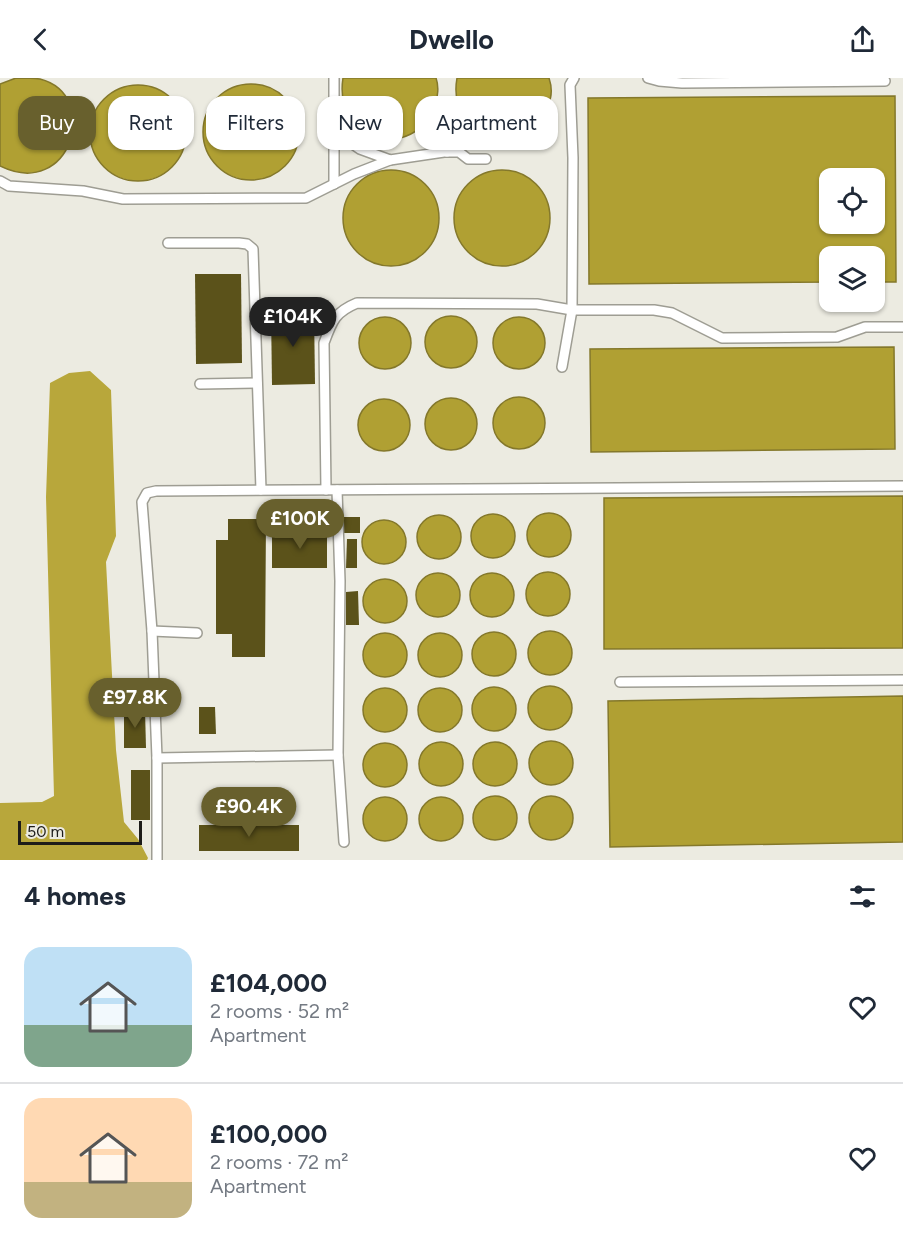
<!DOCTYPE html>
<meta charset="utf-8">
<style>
body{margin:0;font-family:Figtree,sans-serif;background:#f2f2f3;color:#1f2937;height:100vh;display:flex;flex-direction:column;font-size:22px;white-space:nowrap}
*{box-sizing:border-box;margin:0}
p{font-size:20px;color:#747a83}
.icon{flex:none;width:33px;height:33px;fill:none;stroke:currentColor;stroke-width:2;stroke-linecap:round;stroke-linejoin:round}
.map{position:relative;height:782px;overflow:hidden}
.details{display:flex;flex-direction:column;background:#fff;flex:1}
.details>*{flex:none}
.banner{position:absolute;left:18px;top:18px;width:600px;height:54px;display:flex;gap:12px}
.buttons{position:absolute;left:819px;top:90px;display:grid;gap:12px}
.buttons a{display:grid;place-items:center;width:66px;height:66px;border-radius:12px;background:#fff;box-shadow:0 2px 4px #0004;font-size:30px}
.scale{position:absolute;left:18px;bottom:15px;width:124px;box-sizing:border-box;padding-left:6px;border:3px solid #1d1c19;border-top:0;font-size:16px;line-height:21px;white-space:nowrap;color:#1d1c19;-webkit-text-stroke:4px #ecebe1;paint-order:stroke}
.price{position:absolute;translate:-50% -51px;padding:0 14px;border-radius:21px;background:#68602d;color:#fff;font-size:20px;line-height:39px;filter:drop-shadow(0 2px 3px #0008)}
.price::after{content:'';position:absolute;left:50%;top:36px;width:18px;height:14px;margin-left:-9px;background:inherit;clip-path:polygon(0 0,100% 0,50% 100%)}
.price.on{background:#222;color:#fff}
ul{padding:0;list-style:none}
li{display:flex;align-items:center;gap:18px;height:150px;padding:0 24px}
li+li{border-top:2px solid #e0e1e3}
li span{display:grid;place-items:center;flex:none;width:168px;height:120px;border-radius:18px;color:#555}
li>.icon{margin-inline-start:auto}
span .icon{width:72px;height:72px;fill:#fffc;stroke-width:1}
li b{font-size:26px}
h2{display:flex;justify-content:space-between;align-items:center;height:72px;padding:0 24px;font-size:26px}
.pill{padding:0 21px;border-radius:18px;background:#fff;box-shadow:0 2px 4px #0004;font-size:21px;line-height:54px}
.pill.on{background:#68602d;color:#fff}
header{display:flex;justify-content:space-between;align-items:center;height:78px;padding:0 24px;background:#fff;font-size:27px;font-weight:700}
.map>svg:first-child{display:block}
.forest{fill:#b8a73b}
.water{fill:#b0a033;stroke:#84782b;stroke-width:1.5;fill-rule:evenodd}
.building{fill:#5b521a}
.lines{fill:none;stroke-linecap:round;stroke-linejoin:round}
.lane-casing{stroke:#9e9d93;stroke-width:12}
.lane{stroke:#fff;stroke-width:9}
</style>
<header><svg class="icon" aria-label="back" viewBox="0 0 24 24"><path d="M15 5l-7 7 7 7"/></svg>Dwello<svg class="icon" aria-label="share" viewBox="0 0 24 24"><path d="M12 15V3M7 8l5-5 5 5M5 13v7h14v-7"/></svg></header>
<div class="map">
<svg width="903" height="782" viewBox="0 0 903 782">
<rect width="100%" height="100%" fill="#ecebe1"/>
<!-- forest -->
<path class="forest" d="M 90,293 L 111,312 L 116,458 L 106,484 L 116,672 L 124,744 L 138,761 L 148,780 L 147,782 L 0,782 L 0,725 L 42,724 L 54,718 L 46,419 L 50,305 L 69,295 Z"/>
<!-- water -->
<g class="water">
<path d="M 16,0 C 24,0 32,0 40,1 C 102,17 71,123 0,88 L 0,6 Z"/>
<path d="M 343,0 L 436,0 C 439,8 438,19 435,27 C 414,85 333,64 343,0 Z"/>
<path d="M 457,0 L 549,0 C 552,9 552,19 548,27 C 527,85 446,62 457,0 Z"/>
<circle cx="251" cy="54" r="48"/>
<circle cx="138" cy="55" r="48"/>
<path d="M 895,18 L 896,204 L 875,204 L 874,178 L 830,178 L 829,204 L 589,206 L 588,20 ZM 874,100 L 874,146 L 830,146 L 830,100 Z"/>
<circle cx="502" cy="140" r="48"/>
<circle cx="391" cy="140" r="48"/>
<circle cx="451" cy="264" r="26"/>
<circle cx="519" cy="265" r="26"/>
<circle cx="385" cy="265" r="26"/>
<path d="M 894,269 L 895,371 L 591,374 L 590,271 Z"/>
<circle cx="519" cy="345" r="26"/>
<circle cx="451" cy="346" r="26"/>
<circle cx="384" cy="347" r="26"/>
<path d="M 903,418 L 903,570 L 604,571 L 604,420 Z"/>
<circle cx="549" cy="457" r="22"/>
<circle cx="493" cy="458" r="22"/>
<circle cx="439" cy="459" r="22"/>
<circle cx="384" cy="464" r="22"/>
<circle cx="548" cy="516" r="22"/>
<circle cx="492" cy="517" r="22"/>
<circle cx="438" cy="517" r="22"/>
<circle cx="385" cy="523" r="22"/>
<circle cx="550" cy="575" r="22"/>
<circle cx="494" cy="576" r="22"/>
<circle cx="385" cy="577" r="22"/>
<circle cx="440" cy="577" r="22"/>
<circle cx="550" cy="630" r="22"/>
<circle cx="494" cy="631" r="22"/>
<circle cx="385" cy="632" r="22"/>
<circle cx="440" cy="632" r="22"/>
<path d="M 903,618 L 903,764 L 610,769 L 608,623 Z"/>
<circle cx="551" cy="685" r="22"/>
<circle cx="495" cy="686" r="22"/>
<circle cx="441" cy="686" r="22"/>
<circle cx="385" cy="687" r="22"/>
<circle cx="495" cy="740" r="22"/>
<circle cx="551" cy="740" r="22"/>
<circle cx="441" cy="741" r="22"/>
<circle cx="385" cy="741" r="22"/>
</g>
<!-- building -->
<g class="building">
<path d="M 195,196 L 241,196 L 242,285 L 196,286 Z"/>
<path d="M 271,233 L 314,233 L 315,306 L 272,307 Z"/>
<rect x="344" y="439" width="16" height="16"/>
<path d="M 228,441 L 266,441 L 265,579 L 232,579 L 232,556 L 216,556 L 216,462 L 228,462 Z"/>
<rect x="272" y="455" width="55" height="35"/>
<path d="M 347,461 L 357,461 L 357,490 L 346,490 Z"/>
<path d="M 358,513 L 359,547 L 346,547 L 346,514 Z"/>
<path d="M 199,629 L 215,629 L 216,656 L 199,656 Z"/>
<path d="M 124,632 L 145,632 L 146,670 L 124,670 Z"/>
<rect x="131" y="692" width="19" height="50"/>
<rect x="199" y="747" width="100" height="26"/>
</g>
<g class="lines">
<!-- lane casing -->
<g class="lane-casing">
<g id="lane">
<path d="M 334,0 L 334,106"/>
<path d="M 648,0 L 659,3 L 682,5 L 885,3"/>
<path d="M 334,40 L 347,62 L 360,71 L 390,82 L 444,74 L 459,74 L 468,81 L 486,81"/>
<path d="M 447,47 L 447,74"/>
<path d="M 0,103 L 9,108 L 83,113 L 123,121 L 306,120 L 354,96 L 390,82"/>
<path d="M 168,165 L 239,165 L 247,166 L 253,171 L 261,412"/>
<path d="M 562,289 L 572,232 L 573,80 L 570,7 L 574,0"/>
<path d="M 200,306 L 257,305"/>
<path d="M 326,412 L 324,265 C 332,243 335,234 357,225 L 537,226 L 572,232 L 654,232 L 672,235 L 722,260 L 837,259 L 865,249 L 903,249"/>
<path d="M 337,412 L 340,503 L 338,677 L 344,764"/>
<path d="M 152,553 L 197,555"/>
<path d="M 620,604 L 903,602"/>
<path d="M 157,680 L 338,677"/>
<path d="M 157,782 L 157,680 L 152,553 L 142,424 L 147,415 L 156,413 L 903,408"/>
</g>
</g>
<!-- lane -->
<use href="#lane" class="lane"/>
</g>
</svg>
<div class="buttons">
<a><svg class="icon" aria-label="locate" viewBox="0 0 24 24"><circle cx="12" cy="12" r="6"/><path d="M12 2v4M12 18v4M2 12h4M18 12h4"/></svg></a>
<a><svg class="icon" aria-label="layers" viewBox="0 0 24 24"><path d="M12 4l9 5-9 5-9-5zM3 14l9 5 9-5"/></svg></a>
</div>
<div class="scale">50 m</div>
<b class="price on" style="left:293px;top:270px">£104K</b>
<b class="price" style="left:300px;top:472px">£100K</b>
<b class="price" style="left:135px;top:651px">£97.8K</b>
<b class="price" style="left:249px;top:760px">£90.4K</b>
<div class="banner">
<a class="pill on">Buy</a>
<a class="pill">Rent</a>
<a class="pill">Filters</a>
<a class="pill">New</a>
<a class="pill">Apartment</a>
</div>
</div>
<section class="details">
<h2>4 homes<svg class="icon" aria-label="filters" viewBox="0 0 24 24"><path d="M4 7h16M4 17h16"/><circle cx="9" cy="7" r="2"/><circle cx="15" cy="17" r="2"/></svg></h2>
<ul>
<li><span style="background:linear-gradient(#bfe0f5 65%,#7fa58c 0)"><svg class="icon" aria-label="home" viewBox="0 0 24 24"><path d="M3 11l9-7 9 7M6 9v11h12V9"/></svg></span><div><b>£104,000</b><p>2 rooms · 52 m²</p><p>Apartment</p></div><svg class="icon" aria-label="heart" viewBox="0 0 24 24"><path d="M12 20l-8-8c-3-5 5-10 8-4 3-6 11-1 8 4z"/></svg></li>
<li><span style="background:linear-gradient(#ffd9b3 70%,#c2b280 0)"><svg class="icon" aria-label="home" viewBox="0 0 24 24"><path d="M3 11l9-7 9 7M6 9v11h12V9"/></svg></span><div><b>£100,000</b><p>2 rooms · 72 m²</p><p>Apartment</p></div><svg class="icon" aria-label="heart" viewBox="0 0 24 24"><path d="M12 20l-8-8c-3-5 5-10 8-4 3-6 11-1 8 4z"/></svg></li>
</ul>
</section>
